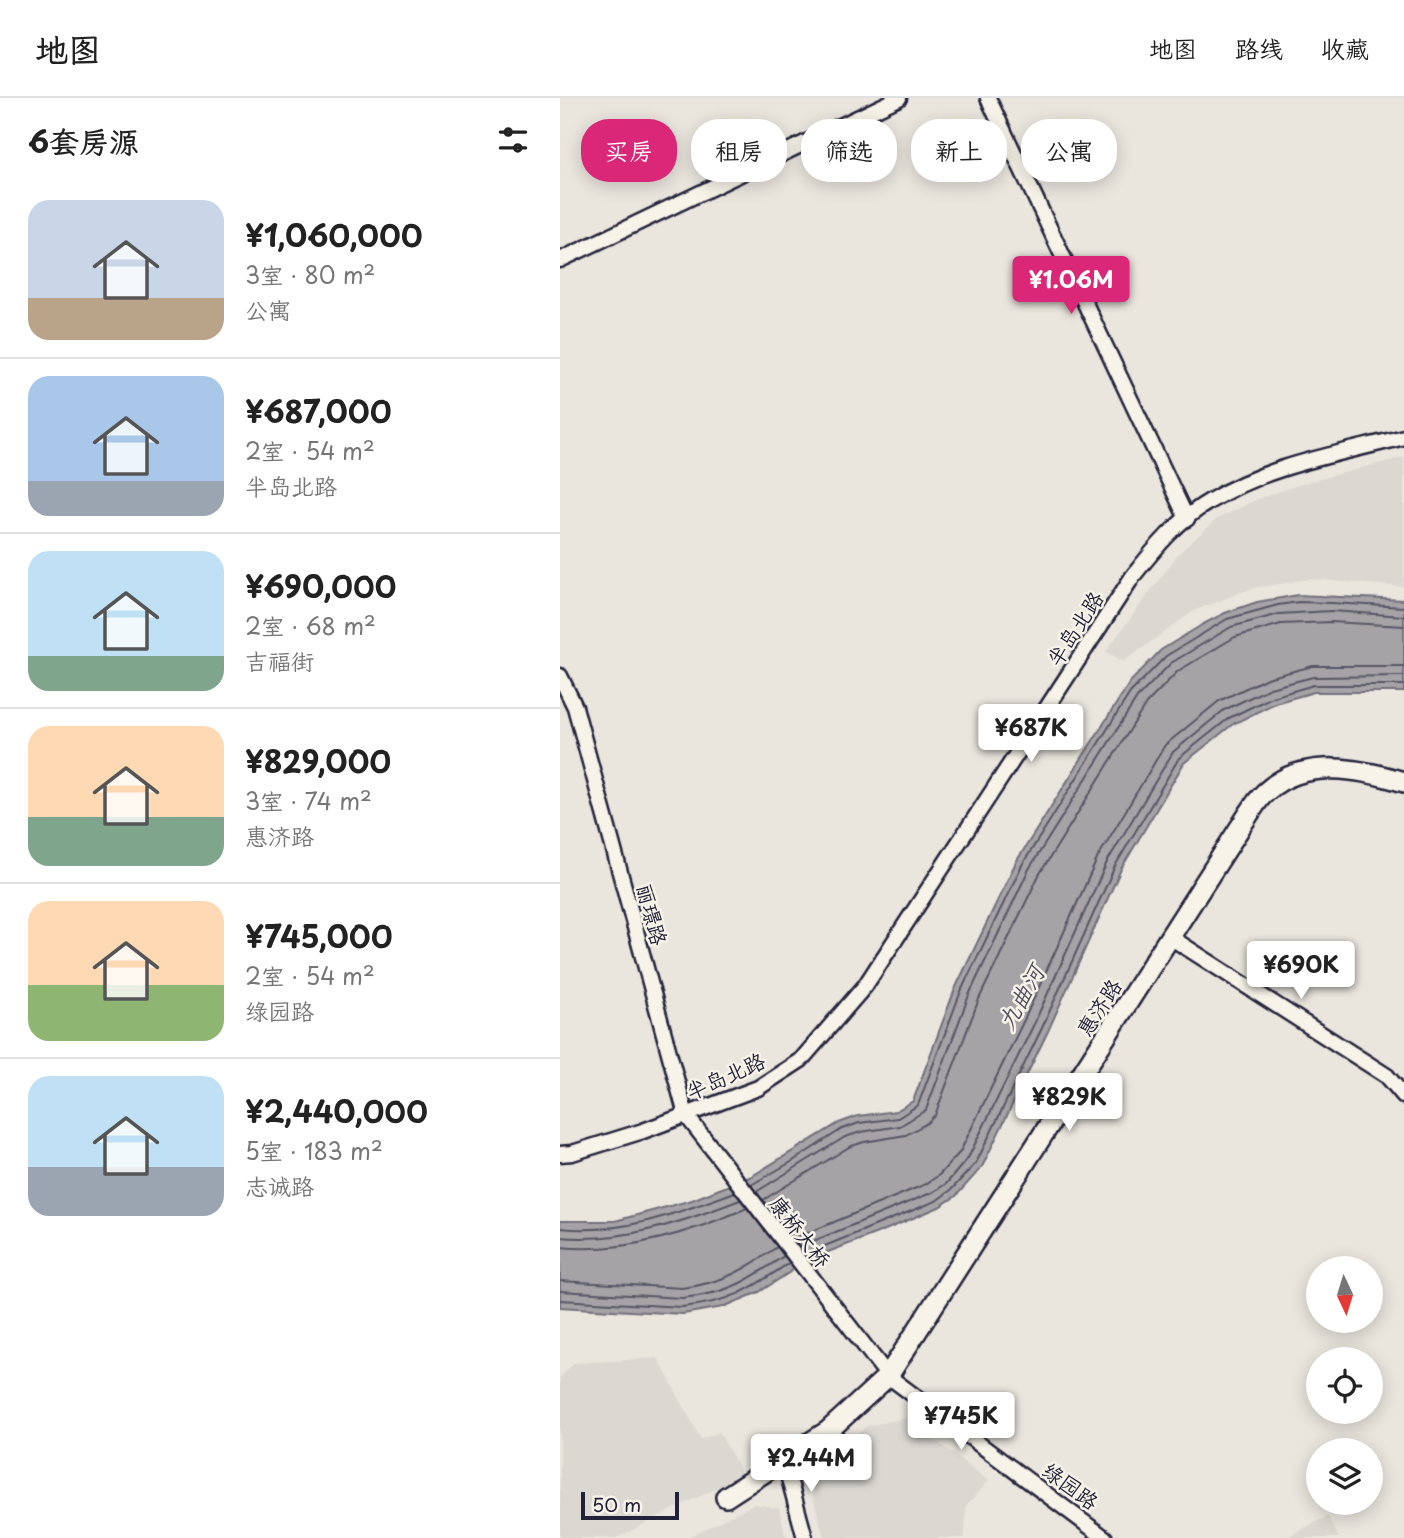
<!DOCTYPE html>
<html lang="zh">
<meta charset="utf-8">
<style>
body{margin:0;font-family:"Playpen Sans","LXGW WenKai TC",sans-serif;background:#f2f2f2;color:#222;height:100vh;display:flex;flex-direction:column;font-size:26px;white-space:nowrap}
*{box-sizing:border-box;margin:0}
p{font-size:23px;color:#767676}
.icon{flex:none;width:38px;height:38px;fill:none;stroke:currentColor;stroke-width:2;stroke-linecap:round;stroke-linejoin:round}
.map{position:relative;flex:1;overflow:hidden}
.sheet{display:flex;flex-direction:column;background:#fff;width:560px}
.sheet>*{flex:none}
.hud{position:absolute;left:21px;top:21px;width:665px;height:63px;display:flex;gap:14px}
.needle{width:46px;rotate:176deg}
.controls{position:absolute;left:746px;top:1158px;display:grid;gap:14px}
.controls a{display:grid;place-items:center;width:77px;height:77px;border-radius:50%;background:#fff;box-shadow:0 4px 18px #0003;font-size:35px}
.scale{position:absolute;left:21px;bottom:18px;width:98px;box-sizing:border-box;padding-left:7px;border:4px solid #22223b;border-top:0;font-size:19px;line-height:24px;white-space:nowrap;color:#22223b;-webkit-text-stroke:5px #f7f3e8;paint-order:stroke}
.price{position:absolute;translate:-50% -60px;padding:0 16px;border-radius:7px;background:#fff;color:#222;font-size:23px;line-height:46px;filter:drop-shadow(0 2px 4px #0008)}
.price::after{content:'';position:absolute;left:50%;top:42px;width:21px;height:16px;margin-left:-10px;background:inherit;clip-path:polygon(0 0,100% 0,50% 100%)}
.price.active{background:#db2777;color:#fff}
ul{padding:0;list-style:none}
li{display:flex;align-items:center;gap:21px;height:175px;padding:0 28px}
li+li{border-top:2px solid #e0e0e0}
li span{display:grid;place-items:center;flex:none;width:196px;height:140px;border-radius:21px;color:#555}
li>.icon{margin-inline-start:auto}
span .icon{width:84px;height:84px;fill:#fffc;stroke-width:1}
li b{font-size:30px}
h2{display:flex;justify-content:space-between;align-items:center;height:84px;padding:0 28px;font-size:30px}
.tag{padding:0 24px;border-radius:28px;background:#fff;box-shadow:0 4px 18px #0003;font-size:24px;line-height:63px}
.tag.active{background:#db2777;color:#fff}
header{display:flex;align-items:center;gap:42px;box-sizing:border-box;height:98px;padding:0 35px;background:#fff;border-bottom:2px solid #e0e0e0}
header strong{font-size:33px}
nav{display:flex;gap:38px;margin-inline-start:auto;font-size:24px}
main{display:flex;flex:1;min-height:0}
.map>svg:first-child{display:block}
.built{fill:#dbd8d2}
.water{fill:#a6a3a6;stroke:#716f7b;stroke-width:2}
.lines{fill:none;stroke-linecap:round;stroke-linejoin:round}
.shore{stroke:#575666;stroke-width:2}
.minor-casing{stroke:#22223b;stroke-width:19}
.tertiary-casing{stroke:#22223b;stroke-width:24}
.minor{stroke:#f7f3e8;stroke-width:14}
.tertiary{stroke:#f7f3e8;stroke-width:19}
.labels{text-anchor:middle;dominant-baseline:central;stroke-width:5;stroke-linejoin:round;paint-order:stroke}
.street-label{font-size:21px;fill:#22223b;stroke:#f7f3e8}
.water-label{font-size:23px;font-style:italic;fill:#504f60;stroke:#f7f3e8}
</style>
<header>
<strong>地图</strong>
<nav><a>地图</a><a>路线</a><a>收藏</a></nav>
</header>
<main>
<section class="sheet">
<h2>6套房源<svg class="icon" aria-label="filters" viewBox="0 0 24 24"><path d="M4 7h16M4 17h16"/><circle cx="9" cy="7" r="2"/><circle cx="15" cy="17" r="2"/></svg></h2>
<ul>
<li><span style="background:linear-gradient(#c9d6e8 70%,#b9a48a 0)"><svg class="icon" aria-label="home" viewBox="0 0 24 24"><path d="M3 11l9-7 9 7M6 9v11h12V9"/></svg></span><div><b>¥1,060,000</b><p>3室 · 80 m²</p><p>公寓</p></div></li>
<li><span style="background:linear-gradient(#a9c7e8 75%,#9aa5b1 0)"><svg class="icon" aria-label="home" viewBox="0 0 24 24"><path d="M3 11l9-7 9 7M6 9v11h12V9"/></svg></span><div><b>¥687,000</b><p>2室 · 54 m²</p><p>半岛北路</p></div></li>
<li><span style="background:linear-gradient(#bfe0f5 75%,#7fa58c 0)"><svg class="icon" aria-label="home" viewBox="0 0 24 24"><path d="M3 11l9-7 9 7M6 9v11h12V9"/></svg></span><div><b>¥690,000</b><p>2室 · 68 m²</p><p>吉福街</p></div></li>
<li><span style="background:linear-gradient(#ffd9b3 65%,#7fa58c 0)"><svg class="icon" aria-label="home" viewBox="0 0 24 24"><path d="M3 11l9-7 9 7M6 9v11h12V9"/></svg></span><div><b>¥829,000</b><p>3室 · 74 m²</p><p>惠济路</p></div></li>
<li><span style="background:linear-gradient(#ffd9b3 60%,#8fb573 0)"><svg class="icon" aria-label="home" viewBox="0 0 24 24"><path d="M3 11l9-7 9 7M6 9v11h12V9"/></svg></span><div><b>¥745,000</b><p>2室 · 54 m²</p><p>绿园路</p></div></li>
<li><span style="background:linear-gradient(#bfe0f5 65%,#9aa5b1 0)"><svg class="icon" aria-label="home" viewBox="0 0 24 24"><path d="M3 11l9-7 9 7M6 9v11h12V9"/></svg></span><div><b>¥2,440,000</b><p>5室 · 183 m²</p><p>志诚路</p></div></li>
</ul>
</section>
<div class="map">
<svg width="844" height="1440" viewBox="0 0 844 1440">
<rect width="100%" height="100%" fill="#eae6de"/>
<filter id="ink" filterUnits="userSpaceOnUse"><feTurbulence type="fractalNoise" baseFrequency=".0143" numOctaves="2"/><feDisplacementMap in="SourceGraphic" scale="14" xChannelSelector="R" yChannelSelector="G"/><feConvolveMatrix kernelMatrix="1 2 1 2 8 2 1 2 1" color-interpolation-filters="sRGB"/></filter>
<g filter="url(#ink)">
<!-- built -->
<g class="built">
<path d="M 844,359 L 844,489 L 750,481 L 690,491 L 634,513 L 563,564 L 546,553 L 619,455 L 657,421 L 700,400 L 748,384 Z"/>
<path d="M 98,1260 L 141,1341 L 159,1334 L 183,1377 L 56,1440 L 0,1440 L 0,1279 L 14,1265 Z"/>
<path d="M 346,1320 L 429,1383 L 406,1408 L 405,1440 L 264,1440 L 253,1399 L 256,1372 L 307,1328 Z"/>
<path d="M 194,1406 L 219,1410 L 226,1440 L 127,1440 Z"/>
<path d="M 768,1418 L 779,1440 L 725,1440 Z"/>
</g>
<!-- water -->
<path class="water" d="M 738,497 L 844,502 L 844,594 L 754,594 L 715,605 L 673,626 L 624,665 L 561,771 L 488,933 L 422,1069 L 396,1098 L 379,1109 L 325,1132 L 250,1161 L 199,1194 L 163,1209 L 123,1216 L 0,1209 L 0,1123 L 55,1123 L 132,1102 L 192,1078 L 279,1025 L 298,1018 L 336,1013 L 353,1003 L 395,891 L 456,764 L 570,584 L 601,552 L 645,525 L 665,515 L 697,504 Z"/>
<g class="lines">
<!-- shore -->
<g class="shore">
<path d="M 191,1087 L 233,1063 L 282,1031 L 299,1025 L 338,1020 L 358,1007 L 401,893 L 462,767 L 570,595 L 606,558 L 667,521 L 718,507 L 739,504 L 771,505 L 844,509"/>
<path d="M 196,1094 L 285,1039 L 301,1034 L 340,1028 L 366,1012 L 409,897 L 469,771 L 577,600 L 611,565 L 671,529 L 719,516 L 771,513 L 844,518"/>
<path d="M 203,1102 L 289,1049 L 304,1044 L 346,1037 L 367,1025 L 375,1017 L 419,901 L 479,777 L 586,606 L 618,573 L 675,539 L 721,526 L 771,524 L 844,528"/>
<path d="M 0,1130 C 61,1137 118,1115 175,1094"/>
<path d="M 0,1139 C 63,1145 123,1124 180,1102"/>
<path d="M 233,1141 L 366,1086 L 379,1077 L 400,1054 L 464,922 L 538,759 L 605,647 L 659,603 L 707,580 L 753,568 L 844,568"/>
<path d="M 0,1149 C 63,1156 130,1135 187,1110"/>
<path d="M 239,1149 L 371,1095 L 386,1086 L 408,1060 L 474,926 L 547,764 L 613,654 L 664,612 L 710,590 L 753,579 L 844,578"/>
<path d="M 245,1156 L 376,1103 L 391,1092 L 416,1065 L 482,930 L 555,768 L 619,660 L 669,620 L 712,599 L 754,587 L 844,587"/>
<path d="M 0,1183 L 122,1190 C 163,1185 184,1172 217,1149"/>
<path d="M 0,1193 L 122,1200 C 168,1196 187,1183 224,1158"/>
<path d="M 0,1202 L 122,1209 C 172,1204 189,1192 229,1165"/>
</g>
<!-- minor casing -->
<g class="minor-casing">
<g id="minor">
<path d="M 428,0 L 627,421"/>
<path d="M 0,162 L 339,0"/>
<path d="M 0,578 L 15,609 L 126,1017 L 328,1278 L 545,1440"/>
<path d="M 610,839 L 827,978 L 844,998"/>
<path d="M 0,1056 L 12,1055 L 83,1033 L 198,990 L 241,962 L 305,888 L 573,478 C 595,450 619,421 650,403 C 708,367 779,356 844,339"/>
<path d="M 224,1362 L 245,1440"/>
</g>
</g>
<!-- tertiary casing -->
<g class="tertiary-casing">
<path id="tertiary" d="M 166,1399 L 268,1333 L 328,1278 L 690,714 C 695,707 700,698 707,693 C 744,659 801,671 844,684"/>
</g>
<!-- minor -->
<use href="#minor" class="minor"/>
<!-- tertiary -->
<use href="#tertiary" class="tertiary"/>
</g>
</g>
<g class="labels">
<!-- street labels -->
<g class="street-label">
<text transform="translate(514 530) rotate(-57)">半岛北路</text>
<text transform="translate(93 816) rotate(75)">丽璟路</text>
<text transform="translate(538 909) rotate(-57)">惠济路</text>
<text transform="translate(165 977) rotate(-24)">半岛北路</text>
<text transform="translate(241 1133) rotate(52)">康桥大桥</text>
<text transform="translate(511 1387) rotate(36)">绿园路</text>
</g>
<!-- water labels -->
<g class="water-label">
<text transform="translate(460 899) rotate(-61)">九曲河</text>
</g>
</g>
</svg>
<div class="controls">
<a><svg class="needle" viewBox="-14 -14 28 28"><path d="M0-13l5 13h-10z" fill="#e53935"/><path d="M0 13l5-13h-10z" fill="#767676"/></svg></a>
<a><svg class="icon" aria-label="locate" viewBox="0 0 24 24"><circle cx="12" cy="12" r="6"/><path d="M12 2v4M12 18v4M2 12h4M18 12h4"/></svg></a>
<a><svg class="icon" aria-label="layers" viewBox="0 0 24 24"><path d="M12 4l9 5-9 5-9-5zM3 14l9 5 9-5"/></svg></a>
</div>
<div class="scale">50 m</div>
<b class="price active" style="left:511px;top:218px">¥1.06M</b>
<b class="price" style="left:471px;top:666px">¥687K</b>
<b class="price" style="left:741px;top:903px">¥690K</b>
<b class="price" style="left:509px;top:1035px">¥829K</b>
<b class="price" style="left:401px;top:1354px">¥745K</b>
<b class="price" style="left:251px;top:1396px">¥2.44M</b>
<div class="hud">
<a class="tag active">买房</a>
<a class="tag">租房</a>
<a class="tag">筛选</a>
<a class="tag">新上</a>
<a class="tag">公寓</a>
</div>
</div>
</main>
